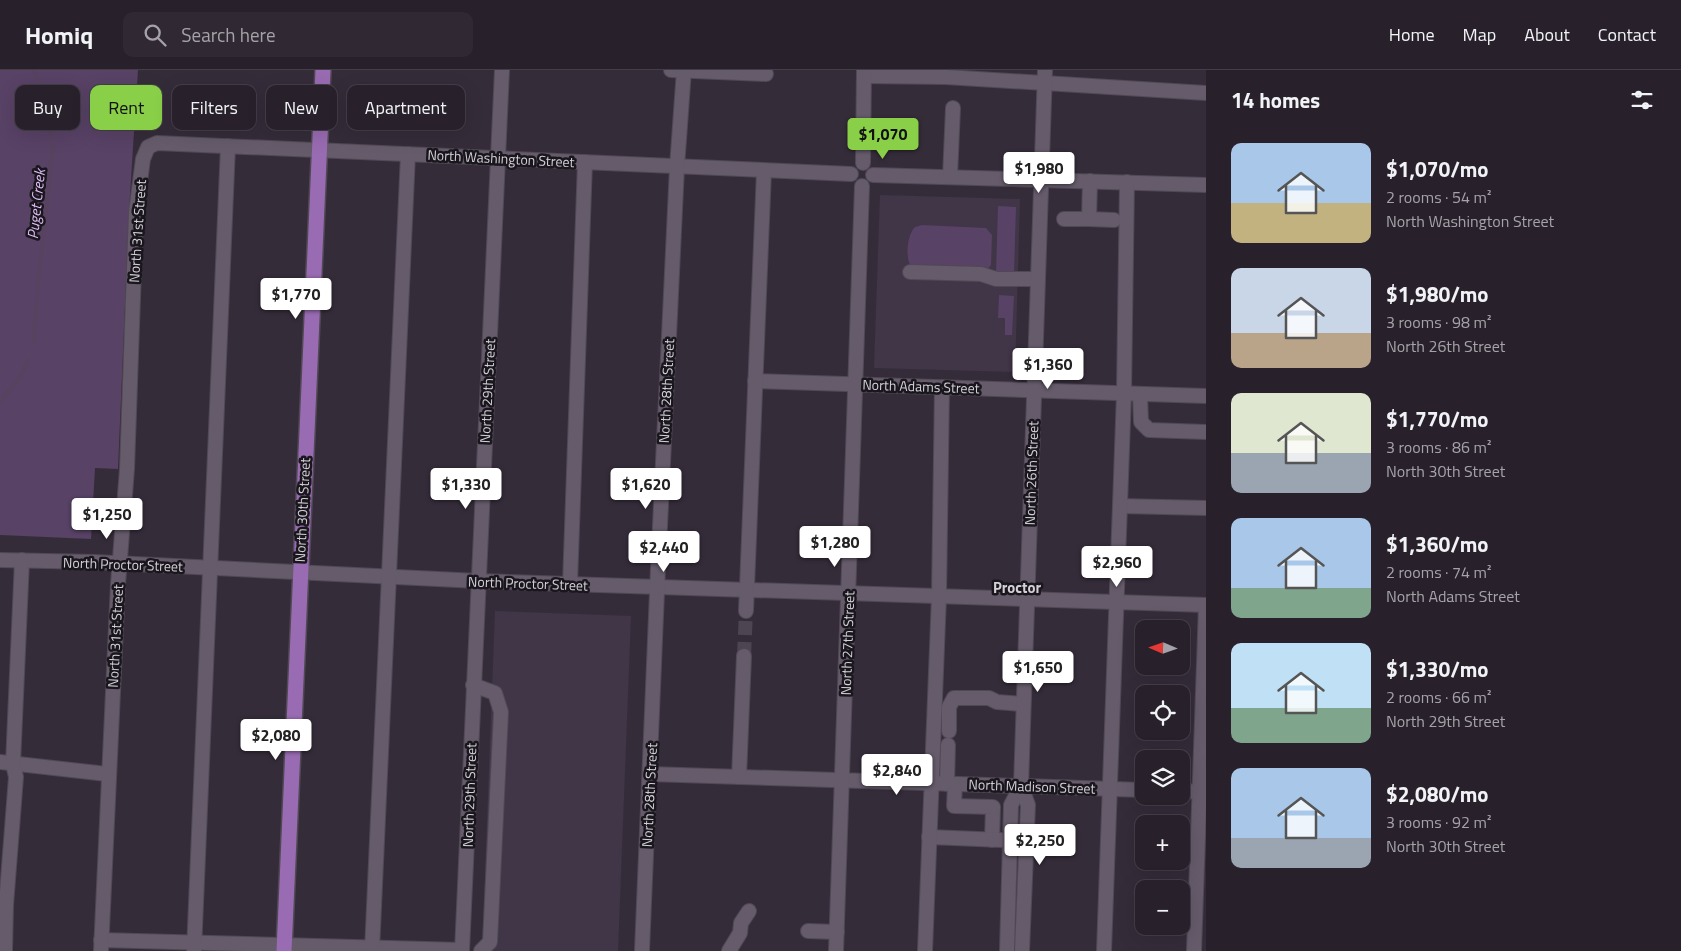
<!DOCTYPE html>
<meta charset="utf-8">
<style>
body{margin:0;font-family:"Titillium Web",sans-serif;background:#302934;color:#f1f3f6;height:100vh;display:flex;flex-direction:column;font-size:19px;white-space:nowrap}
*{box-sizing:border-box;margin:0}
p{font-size:16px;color:#a5a3a9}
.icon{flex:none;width:28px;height:28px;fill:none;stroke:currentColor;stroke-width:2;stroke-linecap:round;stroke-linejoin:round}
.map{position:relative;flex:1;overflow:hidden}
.side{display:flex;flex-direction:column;background:#28212c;width:475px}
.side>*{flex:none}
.banner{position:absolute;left:15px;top:15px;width:475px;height:45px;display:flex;gap:10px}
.needle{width:32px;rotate:272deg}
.buttons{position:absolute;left:1135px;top:550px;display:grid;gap:10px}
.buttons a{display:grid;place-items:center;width:55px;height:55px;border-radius:10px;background:#28212c;box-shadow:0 5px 20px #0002,0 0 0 1px #443e48;font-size:25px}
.price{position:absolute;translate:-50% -42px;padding:0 11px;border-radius:5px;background:#fff;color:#222;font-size:16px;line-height:32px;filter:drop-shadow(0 1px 2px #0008)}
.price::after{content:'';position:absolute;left:50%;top:30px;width:15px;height:11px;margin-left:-8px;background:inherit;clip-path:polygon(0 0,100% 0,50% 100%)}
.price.active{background:#89cf48;color:#111}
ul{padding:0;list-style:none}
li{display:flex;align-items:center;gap:15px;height:125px;padding:0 25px}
li span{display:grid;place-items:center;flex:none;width:140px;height:100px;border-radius:10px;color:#555}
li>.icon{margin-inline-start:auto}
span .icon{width:60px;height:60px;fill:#fffc;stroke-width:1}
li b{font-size:21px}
h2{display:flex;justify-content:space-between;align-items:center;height:60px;padding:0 25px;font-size:21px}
.tag{padding:0 18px;border-radius:10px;background:#28212c;box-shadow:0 5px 20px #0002,0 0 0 1px #443e48;font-size:18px;line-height:45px}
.tag.active{background:#89cf48;color:#111}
header{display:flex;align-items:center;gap:30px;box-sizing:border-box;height:70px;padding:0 25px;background:#28212c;border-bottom:1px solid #443e48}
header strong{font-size:24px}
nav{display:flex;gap:28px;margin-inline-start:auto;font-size:18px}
.search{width:350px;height:45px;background:#302934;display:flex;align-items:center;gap:12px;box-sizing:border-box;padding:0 18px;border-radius:10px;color:#a5a3a9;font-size:19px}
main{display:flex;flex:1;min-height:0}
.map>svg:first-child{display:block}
.built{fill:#413548}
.green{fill:#584266}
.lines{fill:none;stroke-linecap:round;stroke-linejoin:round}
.stream{stroke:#574360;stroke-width:4}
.minor-tunnel{stroke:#4d4552;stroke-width:14;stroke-dasharray:14 7;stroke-linecap:butt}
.minor-casing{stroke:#504954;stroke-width:16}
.major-casing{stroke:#504954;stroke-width:18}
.minor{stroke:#655b6b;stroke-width:14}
.major{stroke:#996bb2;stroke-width:15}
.labels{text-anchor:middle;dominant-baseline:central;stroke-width:5;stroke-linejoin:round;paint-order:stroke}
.street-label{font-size:14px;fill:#d5d0d8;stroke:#1a161d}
.water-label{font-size:15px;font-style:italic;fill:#e1bef6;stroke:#1a161d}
.neighbourhood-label{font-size:15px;font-weight:bold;fill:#d5d0d8;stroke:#1a161d}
</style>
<header>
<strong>Homiq</strong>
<div class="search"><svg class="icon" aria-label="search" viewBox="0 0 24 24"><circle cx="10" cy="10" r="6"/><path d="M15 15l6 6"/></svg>Search here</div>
<nav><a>Home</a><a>Map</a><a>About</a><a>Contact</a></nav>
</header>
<main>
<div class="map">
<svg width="1206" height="881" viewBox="0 0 1206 881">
<rect width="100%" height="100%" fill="#352c3a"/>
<!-- built -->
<g class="built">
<path d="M 880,125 L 1020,129 L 1015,302 L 874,298 Z"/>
<path d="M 495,541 L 631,546 L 618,881 L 482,881 Z"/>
</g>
<!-- green -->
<g class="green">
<path d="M 0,0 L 138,0 L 129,140 L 118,399 L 95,398 L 91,469 L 0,465 Z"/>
<path d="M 998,136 L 1016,137 L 1014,203 L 996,203 Z"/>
<path d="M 922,155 L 986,158 L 992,165 L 991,195 L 988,199 L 911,197 C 905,187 907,165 915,157 Z"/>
<path d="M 999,225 L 1014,226 L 1012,265 L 1005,265 L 1005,248 L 998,248 Z"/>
</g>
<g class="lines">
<!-- stream -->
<g class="stream">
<path d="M 34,0 L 43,22 L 53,75 L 37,224 L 34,273"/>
<path d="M 0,332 L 19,309 L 28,291"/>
</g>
<!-- minor-tunnel -->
<path class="minor-tunnel" d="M 744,586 L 746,541"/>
<!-- minor casing -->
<g class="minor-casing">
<g id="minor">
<path d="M 671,0 L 766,4"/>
<path d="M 864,6 L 946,7 L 1206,23"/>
<path d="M 863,93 L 864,0"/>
<path d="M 873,105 L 1206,115"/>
<path d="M 950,107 L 953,38"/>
<path d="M 1064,149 L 1089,149 L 1090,111"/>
<path d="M 1089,149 L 1114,150"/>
<path d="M 910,202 L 981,204 L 996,209 L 1037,209"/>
<path d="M 755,311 L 1206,326"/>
<path d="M 1140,324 L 1141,352 L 1149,360 L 1206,362"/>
<path d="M 1120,436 L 1206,438"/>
<path d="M 0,490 L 94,492 L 478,511 L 1206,535"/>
<path d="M 570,514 L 585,92"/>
<path d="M 746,541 L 764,101"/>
<path d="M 473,615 L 495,623 L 501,642 L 490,872 L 481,881"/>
<path d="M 949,661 L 949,637 L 954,628 L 989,628 L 997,632 L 1023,634"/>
<path d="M 0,692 L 107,704"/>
<path d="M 650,704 L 1144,720"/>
<path d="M 739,707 L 744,586"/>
<path d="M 947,714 L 948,675"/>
<path d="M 955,714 L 954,736 L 993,737 L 992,770"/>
<path d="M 1181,721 L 1206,722"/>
<path d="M 929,767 L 1002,770"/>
<path d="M 808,861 L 837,862"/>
<path d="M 101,870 L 462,880"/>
<path d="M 5,881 L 6,835 L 16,707 L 13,694 L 22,490"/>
<path d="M 101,881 L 118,514 L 127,399 L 136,142 L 143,89 L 148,77 L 157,73 L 851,104"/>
<path d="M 194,881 L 228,76"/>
<path d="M 372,881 L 408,84"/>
<path d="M 462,881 L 502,0"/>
<path d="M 642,881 L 658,498 L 677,97 L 684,0"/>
<path d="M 729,881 L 740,863 L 741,853 L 749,841"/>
<path d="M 836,881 L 862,116"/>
<path d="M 925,881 L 939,526 L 942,317"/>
<path d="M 1007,881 L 1011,735 L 1021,716"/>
<path d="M 1022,881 L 1028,735 L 1021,716 L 1045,0"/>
<path d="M 1104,881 L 1124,323 L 1127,112"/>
<path d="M 1194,881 L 1206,535"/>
</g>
</g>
<!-- major casing -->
<g class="major-casing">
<path id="major" d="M 284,881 L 323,0"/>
</g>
<!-- minor -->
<use href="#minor" class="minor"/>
<!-- major -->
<use href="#major" class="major"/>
</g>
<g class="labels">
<!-- street labels -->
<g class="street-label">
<text transform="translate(501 88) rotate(3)">North Washington Street</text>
<text transform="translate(137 161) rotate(-86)">North 31st Street</text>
<text transform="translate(921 316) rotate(2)">North Adams Street</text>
<text transform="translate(487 321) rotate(-87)">North 29th Street</text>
<text transform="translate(666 321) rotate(-87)">North 28th Street</text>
<text transform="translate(1031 403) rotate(-88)">North 26th Street</text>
<text transform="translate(302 440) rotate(-87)">North 30th Street</text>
<text transform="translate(123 494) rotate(2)">North Proctor Street</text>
<text transform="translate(528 513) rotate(2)">North Proctor Street</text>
<text transform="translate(115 566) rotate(-87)">North 31st Street</text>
<text transform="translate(847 573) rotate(-88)">North 27th Street</text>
<text transform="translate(1032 716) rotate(2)">North Madison Street</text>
<text transform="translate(469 725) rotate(-88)">North 29th Street</text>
<text transform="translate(649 725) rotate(-87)">North 28th Street</text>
</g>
<!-- water labels -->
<g class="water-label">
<text transform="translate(36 134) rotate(-84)">Puget Creek</text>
</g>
<!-- neighbourhood labels -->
<g class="neighbourhood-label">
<text x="1017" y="517">Proctor</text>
</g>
</g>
</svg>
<div class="buttons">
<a><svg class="needle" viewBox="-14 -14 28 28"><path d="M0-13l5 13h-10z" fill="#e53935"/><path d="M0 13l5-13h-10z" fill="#a5a3a9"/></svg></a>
<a><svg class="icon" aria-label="locate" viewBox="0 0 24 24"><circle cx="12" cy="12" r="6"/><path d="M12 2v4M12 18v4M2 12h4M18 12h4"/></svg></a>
<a><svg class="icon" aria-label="layers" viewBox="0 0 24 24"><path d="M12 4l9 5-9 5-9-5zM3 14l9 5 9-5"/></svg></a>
<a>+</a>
<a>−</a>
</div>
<b class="price active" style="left:883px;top:90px">$1,070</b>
<b class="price" style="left:1039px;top:124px">$1,980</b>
<b class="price" style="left:296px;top:250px">$1,770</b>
<b class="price" style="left:1048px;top:320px">$1,360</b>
<b class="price" style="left:466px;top:440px">$1,330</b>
<b class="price" style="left:646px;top:440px">$1,620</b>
<b class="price" style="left:107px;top:470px">$1,250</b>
<b class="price" style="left:835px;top:498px">$1,280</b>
<b class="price" style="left:664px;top:503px">$2,440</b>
<b class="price" style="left:1117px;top:518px">$2,960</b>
<b class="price" style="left:1038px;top:623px">$1,650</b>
<b class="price" style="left:276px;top:691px">$2,080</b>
<b class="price" style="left:897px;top:726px">$2,840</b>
<b class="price" style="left:1040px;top:796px">$2,250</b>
<div class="banner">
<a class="tag">Buy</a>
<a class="tag active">Rent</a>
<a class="tag">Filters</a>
<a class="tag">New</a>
<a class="tag">Apartment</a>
</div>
</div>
<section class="side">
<h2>14 homes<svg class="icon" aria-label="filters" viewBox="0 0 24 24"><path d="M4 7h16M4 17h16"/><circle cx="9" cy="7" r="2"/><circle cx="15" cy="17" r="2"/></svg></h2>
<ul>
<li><span style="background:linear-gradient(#a9c7e8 60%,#c2b280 0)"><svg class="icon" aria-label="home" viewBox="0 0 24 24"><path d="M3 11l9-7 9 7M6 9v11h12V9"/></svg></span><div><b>$1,070/mo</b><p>2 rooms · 54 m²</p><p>North Washington Street</p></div></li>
<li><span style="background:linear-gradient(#c9d6e8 65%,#b9a48a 0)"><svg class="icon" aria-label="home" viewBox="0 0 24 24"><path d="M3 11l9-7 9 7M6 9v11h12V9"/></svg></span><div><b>$1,980/mo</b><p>3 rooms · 98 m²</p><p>North 26th Street</p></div></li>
<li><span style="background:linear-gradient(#dfe7d0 60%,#9aa5b1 0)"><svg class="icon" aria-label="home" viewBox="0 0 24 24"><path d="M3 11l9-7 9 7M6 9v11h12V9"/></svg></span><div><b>$1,770/mo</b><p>3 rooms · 86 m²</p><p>North 30th Street</p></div></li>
<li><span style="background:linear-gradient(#a9c7e8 70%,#7fa58c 0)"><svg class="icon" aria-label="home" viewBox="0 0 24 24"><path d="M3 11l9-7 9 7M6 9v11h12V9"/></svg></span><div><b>$1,360/mo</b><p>2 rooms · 74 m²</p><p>North Adams Street</p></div></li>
<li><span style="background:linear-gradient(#bfe0f5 65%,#7fa58c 0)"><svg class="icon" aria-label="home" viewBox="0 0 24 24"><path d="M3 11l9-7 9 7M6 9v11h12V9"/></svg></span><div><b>$1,330/mo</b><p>2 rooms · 66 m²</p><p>North 29th Street</p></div></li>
<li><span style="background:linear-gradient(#a9c7e8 70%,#9aa5b1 0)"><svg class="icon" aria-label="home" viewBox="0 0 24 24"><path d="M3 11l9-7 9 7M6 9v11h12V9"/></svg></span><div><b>$2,080/mo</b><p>3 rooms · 92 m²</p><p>North 30th Street</p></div></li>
</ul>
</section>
</main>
